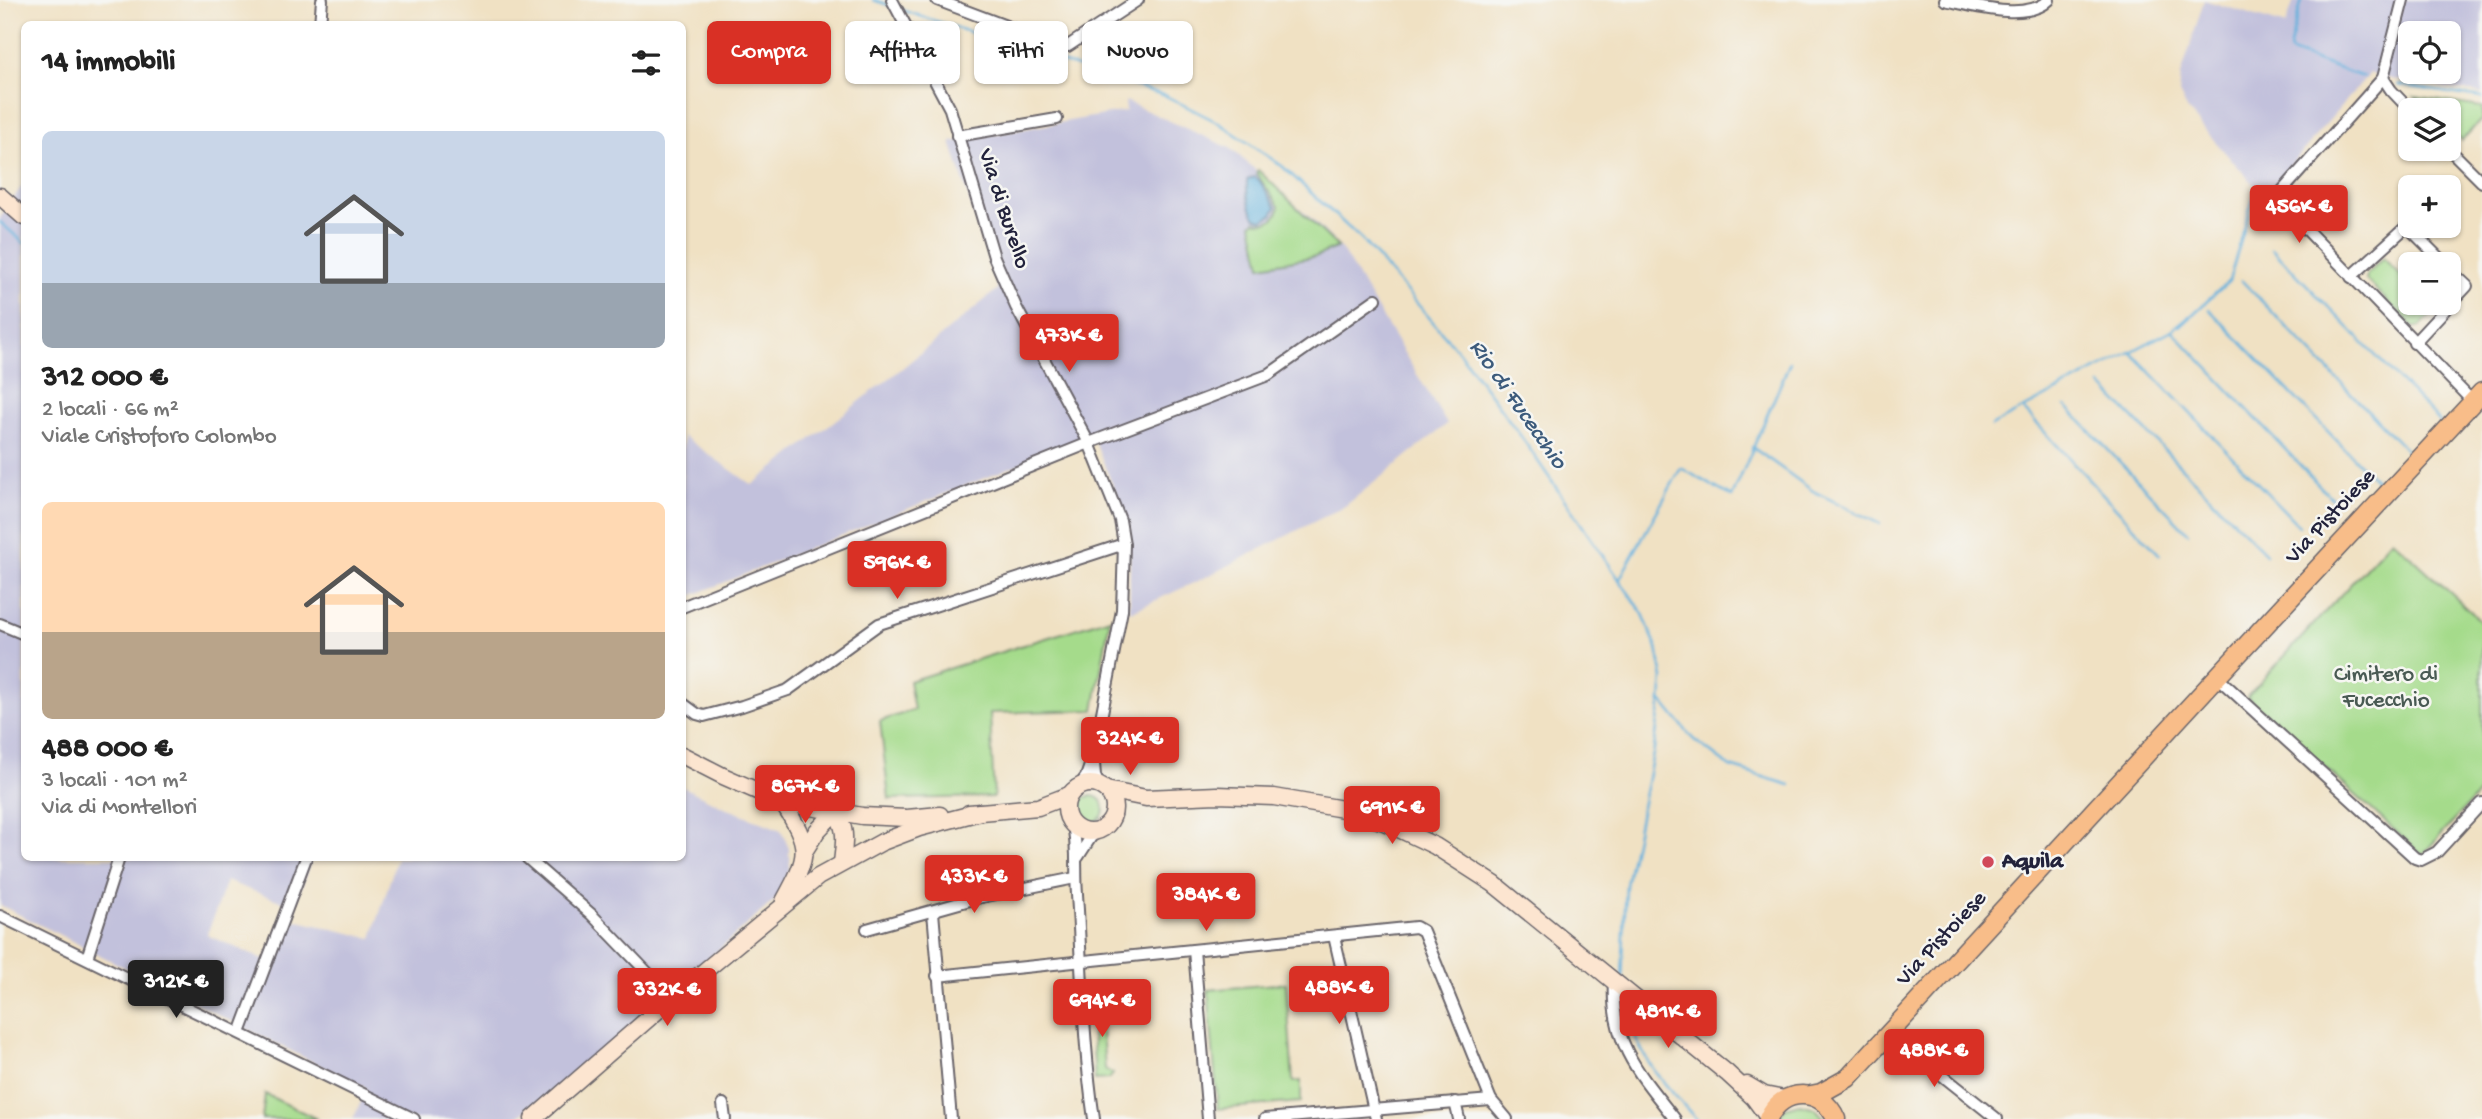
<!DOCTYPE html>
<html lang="it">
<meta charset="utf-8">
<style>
body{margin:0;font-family:"Gochi Hand",sans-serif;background:#f2f2f2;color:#222;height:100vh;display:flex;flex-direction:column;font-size:26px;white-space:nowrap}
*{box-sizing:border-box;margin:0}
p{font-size:23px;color:#767676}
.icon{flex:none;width:38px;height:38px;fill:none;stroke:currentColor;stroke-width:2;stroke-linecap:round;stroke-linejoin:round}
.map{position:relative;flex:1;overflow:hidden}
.panel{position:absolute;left:21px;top:21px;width:665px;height:840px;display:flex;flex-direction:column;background:#fff;border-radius:10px;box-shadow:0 2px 5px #0004}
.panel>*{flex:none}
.top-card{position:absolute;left:707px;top:21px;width:665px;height:63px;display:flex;gap:14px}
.tools{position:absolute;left:2398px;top:21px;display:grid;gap:14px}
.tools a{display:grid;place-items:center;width:63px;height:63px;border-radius:10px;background:#fff;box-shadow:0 2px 5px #0004;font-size:35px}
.price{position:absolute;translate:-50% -60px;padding:0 16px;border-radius:7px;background:#d93025;color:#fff;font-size:23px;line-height:46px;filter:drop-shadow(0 2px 4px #0008)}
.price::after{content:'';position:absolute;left:50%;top:42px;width:21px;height:16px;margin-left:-10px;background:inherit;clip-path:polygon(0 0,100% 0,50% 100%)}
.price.on{background:#222;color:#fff}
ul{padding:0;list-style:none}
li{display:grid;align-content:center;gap:14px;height:371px;padding:0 21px}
li span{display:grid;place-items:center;height:217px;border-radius:10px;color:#555}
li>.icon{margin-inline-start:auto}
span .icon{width:126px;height:126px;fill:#fffc;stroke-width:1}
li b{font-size:30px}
h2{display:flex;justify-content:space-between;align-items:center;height:84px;padding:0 21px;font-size:30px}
.chip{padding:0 24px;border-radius:10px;background:#fff;box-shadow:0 2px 5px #0004;font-size:24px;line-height:63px}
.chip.on{background:#d93025;color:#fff}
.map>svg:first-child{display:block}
.industrial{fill:#c2c1dc;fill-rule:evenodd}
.green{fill:#a5db8b;stroke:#647e63;stroke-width:2}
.water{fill:#64b1dd;stroke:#436a8c;stroke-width:2}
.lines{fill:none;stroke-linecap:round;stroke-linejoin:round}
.stream{stroke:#64b1dd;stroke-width:2.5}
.minor-casing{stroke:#6a656b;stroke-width:14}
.secondary-casing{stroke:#6a656b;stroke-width:19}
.primary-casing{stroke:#6a656b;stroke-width:21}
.minor{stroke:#fff;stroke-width:10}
.secondary{stroke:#fce5d0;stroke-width:16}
.primary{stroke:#f8bd89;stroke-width:18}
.poi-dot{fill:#d1495b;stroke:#f6f6f2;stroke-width:2.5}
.labels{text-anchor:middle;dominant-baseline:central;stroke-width:5;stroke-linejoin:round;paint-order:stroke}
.street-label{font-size:23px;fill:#22223b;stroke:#f6f6f2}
.park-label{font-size:23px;fill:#495a53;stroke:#f6f6f2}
.poi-label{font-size:23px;font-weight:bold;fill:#22223b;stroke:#f6f6f2;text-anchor:start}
.water-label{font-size:24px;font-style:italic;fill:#3c5b7c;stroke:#f6f6f2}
</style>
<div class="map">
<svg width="2482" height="1119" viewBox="0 0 2482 1119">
<rect width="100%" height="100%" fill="#f6f6f2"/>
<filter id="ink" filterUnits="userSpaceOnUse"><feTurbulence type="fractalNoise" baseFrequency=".0143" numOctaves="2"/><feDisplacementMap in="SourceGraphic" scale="14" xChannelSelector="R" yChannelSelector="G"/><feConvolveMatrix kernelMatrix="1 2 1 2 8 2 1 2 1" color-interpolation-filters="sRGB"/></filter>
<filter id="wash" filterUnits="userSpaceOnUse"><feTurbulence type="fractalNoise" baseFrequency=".00686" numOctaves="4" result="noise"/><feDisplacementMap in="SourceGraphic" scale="28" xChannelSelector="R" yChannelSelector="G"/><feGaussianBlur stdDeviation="1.57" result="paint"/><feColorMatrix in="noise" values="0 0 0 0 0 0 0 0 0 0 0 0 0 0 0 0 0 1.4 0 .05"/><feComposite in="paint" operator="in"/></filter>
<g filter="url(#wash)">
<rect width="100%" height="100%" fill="#f0e1c3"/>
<!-- industrial -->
<g class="industrial">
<path d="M 2204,0 L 2286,25 L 2294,0 L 2482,0 L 2482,94 L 2395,80 L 2370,73 L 2264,196 L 2188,111 L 2179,93 L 2181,76 ZM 2410,33 L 2448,33 L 2448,72 L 2410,72 Z"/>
<path d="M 1125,101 L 1230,148 L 1311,218 L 1340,247 L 1447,424 L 1345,506 L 1198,581 L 1130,612 L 1130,527 L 1092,435 L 683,599 L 683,436 L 752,485 L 900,370 L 998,289 L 951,142 L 1126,111 Z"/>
<path d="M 22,186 L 24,188 L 24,858 L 312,858 L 294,906 L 226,881 L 207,935 L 276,965 L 294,920 L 372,938 L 397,858 L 682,858 L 683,787 L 722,806 L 781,830 L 789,848 L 789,870 L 777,898 L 564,1086 L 513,1119 L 353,1119 L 367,1089 L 0,905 L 0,218 Z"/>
</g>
<!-- green -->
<g class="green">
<path d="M 2415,97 L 2482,107 L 2482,119 L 2461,141 L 2448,129 L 2448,110 L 2429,110 Z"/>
<path d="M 1258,170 L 1338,247 L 1317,256 L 1261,266 L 1252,224 L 1255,221 C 1267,225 1278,219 1279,206 L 1256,173 Z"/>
<path d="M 2383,258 L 2410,285 L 2410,303 L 2427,303 L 2435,311 L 2420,327 L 2413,327 L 2366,280 L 2367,274 Z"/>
<path d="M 2392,539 L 2482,622 L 2482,790 L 2422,855 L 2247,697 Z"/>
<path d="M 1110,618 L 1094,710 L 990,713 L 994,797 L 889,799 L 880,721 L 914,710 L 909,681 Z"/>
<circle cx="1091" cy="809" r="13"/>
<path d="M 1286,983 L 1293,1082 L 1301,1081 L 1301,1102 L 1218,1109 L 1208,990 Z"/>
<path d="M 1101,1013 L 1106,1016 L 1107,1020 L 1101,1018 L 1105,1069 L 1113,1074 L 1109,1079 L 1095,1080 L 1091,1014 Z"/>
<path d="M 265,1094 L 317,1119 L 262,1119 Z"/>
<path d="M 1800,1104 L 1815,1108 L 1825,1119 L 1776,1119 L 1785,1108 Z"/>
</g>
<!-- water -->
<path class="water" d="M 1254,177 L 1259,180 L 1276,207 L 1272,215 L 1262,220 L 1256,218 C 1249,209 1246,191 1247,180 Z"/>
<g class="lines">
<!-- stream -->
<g class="stream">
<path d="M 873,0 L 892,6"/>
<path d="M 2302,0 L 2290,45 L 2291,52 L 2363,77"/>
<path d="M 902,10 L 1166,96 L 1219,123 L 1282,166 L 1362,240 L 1459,352 L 1520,435 L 1643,614 L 1657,648 L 1663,678 L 1661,700 L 1654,749 L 1626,885 L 1622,981"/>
<path d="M 2398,85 L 2482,98"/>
<path d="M 0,222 L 24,243"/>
<path d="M 2272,249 L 2440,422"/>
<path d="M 2242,281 L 2407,451"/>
<path d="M 2209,309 L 2380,485"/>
<path d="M 2180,326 L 2229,281 L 2255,192"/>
<path d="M 2172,330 L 2334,501"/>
<path d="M 2131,352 L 2299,526"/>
<path d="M 2101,385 L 2266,554"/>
<path d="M 2066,406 L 2188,533"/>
<path d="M 1991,426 L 2023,409"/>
<path d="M 1752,447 L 1813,491 L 1880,524"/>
<path d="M 2160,555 L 2023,409 L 2172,330 L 2189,316"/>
<path d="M 1619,580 L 1681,468 L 1732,497 L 1790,362"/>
<path d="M 1661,700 L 1693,739 L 1730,767 L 1790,785"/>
<path d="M 1624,998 C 1634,1054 1660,1079 1696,1119"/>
</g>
</g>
</g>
<g filter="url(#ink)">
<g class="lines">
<!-- minor casing -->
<g class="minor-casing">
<g id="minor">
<path d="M 892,0 L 950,109 L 994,257 L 1016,307 L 1089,443 L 1120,520 L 1124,544 L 1122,610 L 1094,754 L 1086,777 L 1080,785"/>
<path d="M 937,0 L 1043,40 L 1068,46 L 1138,0"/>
<path d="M 1945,0 C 1973,6 2027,22 2049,0"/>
<path d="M 2403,0 L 2383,78 L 2276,198 L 2473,402"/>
<path d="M 320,24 L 322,0"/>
<path d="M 2383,78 L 2391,90 L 2410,110"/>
<path d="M 957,136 L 1057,119"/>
<path d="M 2448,148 L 2482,182"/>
<path d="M 2351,277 L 2407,226 L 2445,264"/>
<path d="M 2414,343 L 2467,286 L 2448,268"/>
<path d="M 682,607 L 1089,443 L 1268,375 L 1376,299"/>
<path d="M 0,624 L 24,634"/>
<path d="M 2217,677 L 2415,858 L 2421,860 L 2437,852 L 2482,803"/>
<path d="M 682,703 L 697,714 L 704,716 L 742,706 L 788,690 L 879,624 L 1124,544"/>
<path d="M 1094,763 L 1095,776 L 1099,785"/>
<path d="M 1073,825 C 1078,848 1075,871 1077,894 C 1082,969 1083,1045 1094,1119"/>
<path d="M 1078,857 L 1091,837 L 1104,827"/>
<path d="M 527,858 L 591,914 L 672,998"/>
<path d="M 933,912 L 951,1119"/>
<path d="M 0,916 L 414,1119"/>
<path d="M 867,929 L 977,898 L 1075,878"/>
<path d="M 1334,936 L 1376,1119"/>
<path d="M 1194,950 L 1208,1119"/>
<path d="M 87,958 L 119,858"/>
<path d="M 937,976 L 1416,927 L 1423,931 L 1491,1100 L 1507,1119"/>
<path d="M 1614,981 C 1610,1042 1639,1074 1675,1119"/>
<path d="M 240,1033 L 306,858"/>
<path d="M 1889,1033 L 1997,1119"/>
<path d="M 1455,1102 L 1459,1119"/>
<path d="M 723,1104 L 725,1119"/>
<path d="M 1265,1119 L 1491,1100"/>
</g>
</g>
<!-- secondary casing -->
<g class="secondary-casing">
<g id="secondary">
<path d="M 0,196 L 24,217"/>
<path d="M 682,755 L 723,776 L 782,802 L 862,816 L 907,818 L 940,815"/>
<circle cx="1090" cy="808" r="24"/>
<path d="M 1106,790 L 1146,798 L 1217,795 L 1274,797 L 1343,809 L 1384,822 L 1435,846 L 1494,884 L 1727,1073 L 1754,1098 L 1768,1117"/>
<path d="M 782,802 C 811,847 810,854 784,901"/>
<path d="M 835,812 C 848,829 844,843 842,863"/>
<path d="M 969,813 L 1038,807 L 1069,795"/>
<path d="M 805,850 L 817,831 L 835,812"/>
<path d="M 1747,1085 L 1764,1095 L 1784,1099"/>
<path d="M 533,1119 L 672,998 L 818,877 L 882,842 L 919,828 L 980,812"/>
</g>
</g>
<!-- primary casing -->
<g class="primary-casing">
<g id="primary">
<path d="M 1811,1095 L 1821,1093 L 1848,1078 L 2217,677 L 2482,392"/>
<path d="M 1768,1119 C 1781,1087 1823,1087 1836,1119"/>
</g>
</g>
<!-- minor -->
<use href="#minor" class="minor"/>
<!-- secondary -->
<use href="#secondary" class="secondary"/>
<!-- primary -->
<use href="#primary" class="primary"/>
</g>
</g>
<!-- markers -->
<circle class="poi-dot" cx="1988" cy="862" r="7"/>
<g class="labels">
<!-- street labels -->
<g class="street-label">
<text transform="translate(1003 209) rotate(72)">Via di Burello</text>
<text transform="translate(2331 517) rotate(-47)">Via Pistoiese</text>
<text transform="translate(1942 939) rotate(-47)">Via Pistoiese</text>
</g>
<!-- park labels -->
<g class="park-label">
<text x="2386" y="675">Cimitero di<tspan x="2386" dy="26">Fucecchio</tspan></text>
</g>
<!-- poi labels -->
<g class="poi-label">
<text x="2002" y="862">Aquila</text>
</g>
<!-- water labels -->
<g class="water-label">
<text transform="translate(1517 405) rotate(55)">Rio di Fucecchio</text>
</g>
</g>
</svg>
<div class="tools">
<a><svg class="icon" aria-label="locate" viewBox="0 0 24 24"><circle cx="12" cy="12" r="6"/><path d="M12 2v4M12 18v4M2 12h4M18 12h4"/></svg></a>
<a><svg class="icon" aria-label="layers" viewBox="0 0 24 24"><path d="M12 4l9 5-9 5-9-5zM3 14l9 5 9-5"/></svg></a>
<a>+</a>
<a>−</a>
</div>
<b class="price" style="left:2299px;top:245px">456K €</b>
<b class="price" style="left:1069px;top:374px">473K €</b>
<b class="price" style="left:897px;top:601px">596K €</b>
<b class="price" style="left:1130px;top:777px">324K €</b>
<b class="price" style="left:805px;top:825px">867K €</b>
<b class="price" style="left:1392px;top:846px">691K €</b>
<b class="price" style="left:974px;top:915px">433K €</b>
<b class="price" style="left:1206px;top:933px">384K €</b>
<b class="price on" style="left:176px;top:1020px">312K €</b>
<b class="price" style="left:1339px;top:1026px">488K €</b>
<b class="price" style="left:667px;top:1028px">332K €</b>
<b class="price" style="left:1102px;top:1039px">694K €</b>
<b class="price" style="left:1668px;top:1050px">481K €</b>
<b class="price" style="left:1934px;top:1089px">488K €</b>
<div class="top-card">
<a class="chip on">Compra</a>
<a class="chip">Affitta</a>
<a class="chip">Filtri</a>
<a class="chip">Nuovo</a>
</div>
<section class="panel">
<h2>14 immobili<svg class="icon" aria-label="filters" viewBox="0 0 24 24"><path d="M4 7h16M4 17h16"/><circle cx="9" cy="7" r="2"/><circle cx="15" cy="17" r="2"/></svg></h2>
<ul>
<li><span style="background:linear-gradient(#c9d6e8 70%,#9aa5b1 0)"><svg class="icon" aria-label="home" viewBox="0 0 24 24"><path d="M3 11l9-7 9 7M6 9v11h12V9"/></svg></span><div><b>312 000 €</b><p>2 locali · 66 m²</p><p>Viale Cristoforo Colombo</p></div></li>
<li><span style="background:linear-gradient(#ffd9b3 60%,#b9a48a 0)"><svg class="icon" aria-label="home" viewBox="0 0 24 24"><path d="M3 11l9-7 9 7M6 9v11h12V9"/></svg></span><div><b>488 000 €</b><p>3 locali · 101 m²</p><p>Via di Montellori</p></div></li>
</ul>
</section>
</div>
